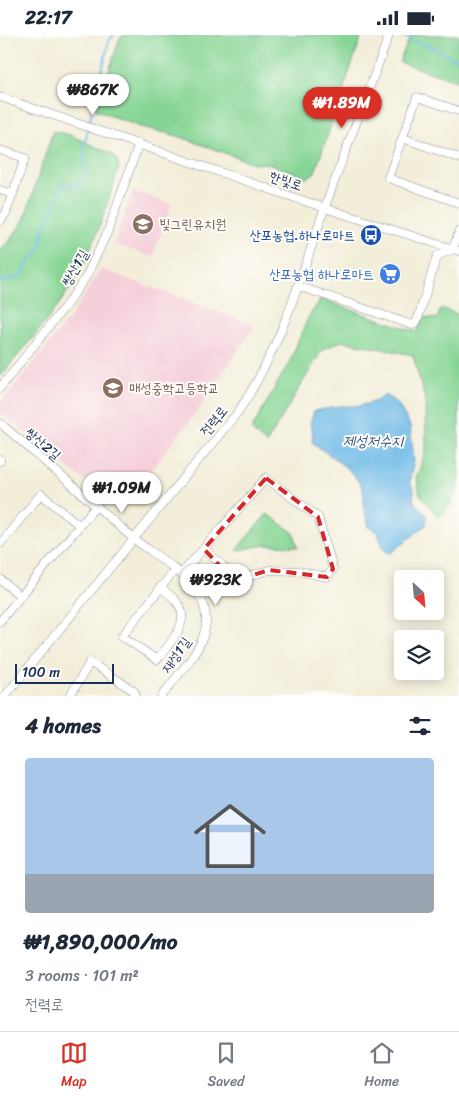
<!DOCTYPE html>
<meta charset="utf-8">
<style>
body{margin:0;font-family:Sriracha,"Poor Story",sans-serif;background:#f6f6f7;color:#1f2937;height:100vh;display:flex;flex-direction:column;font-size:19px;white-space:nowrap}
*{box-sizing:border-box;margin:0}
p{font-size:16px;color:#747a83}
.icon{flex:none;width:28px;height:28px;fill:none;stroke:currentColor;stroke-width:2;stroke-linecap:round;stroke-linejoin:round}
.map{position:relative;height:661px;overflow:hidden}
.drawer{display:flex;flex-direction:column;background:#fff;flex:1}
.drawer>*{flex:none}
.needle{width:32px;rotate:154deg}
.tools{position:absolute;left:394px;top:535px;display:grid;gap:10px}
.tools a{display:grid;place-items:center;width:50px;height:50px;border-radius:5px;background:#fff;box-shadow:0 2px 12px #0003;font-size:25px}
.scale{position:absolute;left:15px;bottom:12px;width:99px;box-sizing:border-box;padding-left:5px;border:2px solid #1b2f5e;border-top:0;font-size:14px;line-height:18px;white-space:nowrap;color:#1b2f5e;-webkit-text-stroke:4px #fdfcf7;paint-order:stroke}
.price{position:absolute;translate:-50% -42px;padding:0 11px;border-radius:18px;background:#fff;color:#222;font-size:16px;line-height:32px;filter:drop-shadow(0 1px 2px #0008)}
.price::after{content:'';position:absolute;left:50%;top:30px;width:15px;height:11px;margin-left:-8px;background:inherit;clip-path:polygon(0 0,100% 0,50% 100%)}
.price.selected{background:#d93025;color:#fff}
ul{padding:0;list-style:none}
li{display:grid;align-content:center;gap:10px;height:265px;padding:0 25px}
li+li{border-top:1px solid #e0e1e3}
li span{display:grid;place-items:center;height:155px;border-radius:5px;color:#555}
li>.icon{margin-inline-start:auto}
span .icon{width:90px;height:90px;fill:#fffc;stroke-width:1}
li b{font-size:21px}
h2{display:flex;justify-content:space-between;align-items:center;height:60px;padding:0 25px;font-size:21px}
.status{display:flex;justify-content:space-between;align-items:center;height:35px;padding:0 25px;background:#fff;direction:ltr}
.status svg{height:14px;fill:currentColor}
.menu{display:flex;justify-content:space-around;align-items:center;height:70px;border-top:1px solid #e0e1e3;background:#fff;font-size:14px;color:#747a83}
.menu a{display:grid;justify-items:center;gap:2px}
.menu .selected{color:#d93025}
.map>svg:first-child{display:block}
.built{fill:#f5cfda}
.green{fill:#86d594;stroke:#508279}
.water{fill:#6ebae7;stroke:#4474a2}
.lines{fill:none;stroke-linecap:round;stroke-linejoin:round}
.stream{stroke:#6ebae7;stroke-width:2}
.minor-casing{stroke:#878e9c;stroke-width:9}
.minor{stroke:#fff;stroke-width:8}
.marked{fill:none;stroke:#d62828;stroke-width:4;stroke-dasharray:10 6;stroke-linejoin:round}
.labels{text-anchor:middle;dominant-baseline:central;stroke-width:4;stroke-linejoin:round;paint-order:stroke}
.street-label{font-size:14px;fill:#1b2f5e;stroke:#fdfcf7}
.education-label{font-size:14px;fill:#785e54;stroke:#fdfcf7;text-anchor:start}
.transit-label{font-size:14px;fill:#164399;stroke:#fdfcf7;text-anchor:end}
.shop-label{font-size:14px;fill:#366cbe;stroke:#fdfcf7;text-anchor:end}
.water-label{font-size:15px;font-style:italic;fill:#345987;stroke:#fdfcf7}
</style>
<div class="status"><b>22:17</b><svg viewBox="0 0 49 12"><path d="M0 12V9h3v3zM5 12V6h3v6zM10 12V3h3v9zM15 12V0h3v12zM26 1h20v11H26zM47 4h2v5h-2z"/></svg></div>
<div class="map">
<svg width="459" height="661" viewBox="0 0 459 661">
<rect width="100%" height="100%" fill="#fdfcf7"/>
<filter id="ink" filterUnits="userSpaceOnUse"><feTurbulence type="fractalNoise" baseFrequency=".02" numOctaves="2"/><feDisplacementMap in="SourceGraphic" scale="10" xChannelSelector="R" yChannelSelector="G"/><feConvolveMatrix kernelMatrix="1 2 1 2 8 2 1 2 1" color-interpolation-filters="sRGB"/></filter>
<filter id="wash" filterUnits="userSpaceOnUse"><feTurbulence type="fractalNoise" baseFrequency=".0096" numOctaves="4" result="noise"/><feDisplacementMap in="SourceGraphic" scale="20" xChannelSelector="R" yChannelSelector="G"/><feGaussianBlur stdDeviation="1.12" result="paint"/><feColorMatrix in="noise" values="0 0 0 0 0 0 0 0 0 0 0 0 0 0 0 0 0 1.4 0 .05"/><feComposite in="paint" operator="in"/></filter>
<g filter="url(#wash)">
<rect width="100%" height="100%" fill="#f3eed9"/>
<!-- built -->
<g class="built">
<path d="M 133,156 L 171,169 L 153,222 L 114,209 Z"/>
<path d="M 101,234 L 254,290 L 248,301 L 198,375 L 120,474 L 1,378 L 0,369 L 70,283 Z"/>
</g>
<!-- green -->
<g class="green">
<path d="M 124,0 L 362,0 L 315,137 L 307,143 L 268,128 L 255,129 L 178,101 L 137,91 L 96,75 L 120,3 Z"/>
<path d="M 411,0 L 459,0 L 459,47 L 399,27 Z"/>
<path d="M 53,96 L 70,100 L 112,119 L 117,125 L 119,133 C 107,168 97,205 79,238 C 58,275 27,309 0,342 L 0,214 L 8,208 L 24,185 Z"/>
<path d="M 322,263 L 340,271 L 417,297 L 423,282 L 437,284 L 441,273 L 459,280 L 459,452 L 450,470 L 439,482 L 420,460 L 416,442 L 426,417 L 425,365 L 413,320 L 342,306 L 322,315 L 266,409 L 251,395 L 290,326 L 309,281 Z"/>
<path d="M 267,479 L 294,498 L 298,512 C 275,509 261,509 238,516 L 237,514 Z"/>
</g>
<!-- water -->
<path class="water" d="M 386,360 L 398,369 L 410,391 L 414,426 L 409,447 L 414,456 L 413,464 L 415,469 L 427,480 L 426,490 L 391,518 L 385,516 L 377,496 L 369,492 C 368,487 366,482 365,477 C 363,469 365,461 362,453 C 353,433 329,421 312,407 L 313,399 L 310,389 L 314,376 L 340,371 L 359,371 L 376,366 Z"/>
<g class="lines">
<!-- stream -->
<g class="stream">
<path d="M 397,0 L 438,14 L 452,23 L 459,25"/>
<path d="M 89,89 L 109,6 L 114,0"/>
<path d="M 0,247 L 22,241 L 30,225 L 40,214 L 44,191 L 53,176 L 62,149 L 76,151 L 85,141 L 84,112 L 88,94"/>
</g>
</g>
</g>
<g filter="url(#ink)">
<g class="lines">
<!-- minor casing -->
<g class="minor-casing">
<g id="minor">
<path d="M 0,62 L 325,173 L 459,216"/>
<path d="M 459,76 L 417,62 L 388,143 L 459,168"/>
<path d="M 403,103 L 459,123"/>
<path d="M 0,115 L 25,123 L 6,178 L 0,187"/>
<path d="M 0,155 L 13,159"/>
<path d="M 298,251 L 412,290 L 417,286 L 419,280 L 437,221 L 453,214 L 459,196"/>
<path d="M 0,353 L 67,269 L 86,242 L 108,196 L 139,108"/>
<path d="M 0,388 L 96,471 L 0,586"/>
<path d="M 0,425 L 0,426"/>
<path d="M 96,471 C 109,482 121,493 134,504 C 164,528 220,554 203,602 C 195,624 175,642 162,661"/>
<path d="M 0,509 L 41,459 L 79,490"/>
<path d="M 181,539 L 266,443 L 318,482 L 333,534 L 327,542 L 299,536 L 269,535 L 234,546 L 221,529 L 204,514"/>
<path d="M 0,544 L 20,561"/>
<path d="M 160,552 C 166,557 174,562 178,569 C 192,588 168,610 157,625 L 122,601 L 175,535"/>
<path d="M 5,661 L 238,377 C 281,313 299,247 324,175 C 345,116 368,58 389,0"/>
<path d="M 70,661 L 90,627 L 134,656 L 136,661"/>
</g>
</g>
<!-- minor -->
<use href="#minor" class="minor"/>
</g>
</g>
<!-- marked area -->
<path class="marked" d="M 266,443 L 318,482 L 333,534 L 327,542 L 269,535 L 234,546 L 204,514 Z"/>
<!-- icons -->
<defs>
<g id="school-disc" transform="scale(1.125)"><circle r="9.5" fill="#8d6e63" stroke="#fdfcf7"/><path d="M0-5L7-2L0 1L-7-2ZM-4 1L0 2.5L4 1V4Q0 6-4 4Z" fill="#fff"/></g>
<g id="bus-disc" transform="scale(1.125)"><circle r="9.5" fill="#1a4fb4" stroke="#fdfcf7"/><path d="M-5-6H5V4H4V6H2V4H-2V6H-4V4H-5ZM-3.5-4V0h7V-4ZM-3.5 1.2v1.5H-2V1.2ZM2 1.2v1.5H3.5V1.2Z" fill="#fff"/></g>
<g id="supermarket-disc" transform="scale(1.125)"><circle r="9.5" fill="#3f7fe0" stroke="#fdfcf7"/><path d="M-6-5.5h2.5l.6 2H6L4.5 2H-2.5L-4.4-4H-6ZM-1.5 3.2a1.3 1.3 0 1 0 .1 0ZM3 3.2a1.3 1.3 0 1 0 .1 0Z" fill="#fff"/></g>
</defs>
<g fill-rule="evenodd">
<use href="#school-disc" x="143" y="189"/>
<use href="#bus-disc" x="371" y="200"/>
<use href="#supermarket-disc" x="390" y="239"/>
<use href="#school-disc" x="113" y="353"/>
</g>
<g class="labels">
<!-- street labels -->
<g class="street-label">
<text transform="translate(286 146) rotate(19)">한빛로</text>
<text transform="translate(75 233) rotate(-60)">쌍산1길</text>
<text transform="translate(214 386) rotate(-51)">전력로</text>
<text transform="translate(43 409) rotate(41)">쌍산2길</text>
<text transform="translate(176 620) rotate(-55)">재성1길</text>
</g>
<!-- education labels -->
<g class="education-label">
<text x="159" y="189">빛그린유치원</text>
<text x="129" y="353">매성중학고등학교</text>
</g>
<!-- transit labels -->
<g class="transit-label">
<text x="355" y="200">산포농협.하나로마트</text>
</g>
<!-- shop labels -->
<g class="shop-label">
<text x="374" y="239">산포농협 하나로마트</text>
</g>
<!-- water labels -->
<g class="water-label">
<text x="373" y="406">제성저수지</text>
</g>
</g>
</svg>
<div class="tools">
<a><svg class="needle" viewBox="-14 -14 28 28"><path d="M0-13l5 13h-10z" fill="#e53935"/><path d="M0 13l5-13h-10z" fill="#747a83"/></svg></a>
<a><svg class="icon" aria-label="layers" viewBox="0 0 24 24"><path d="M12 4l9 5-9 5-9-5zM3 14l9 5 9-5"/></svg></a>
</div>
<div class="scale">100 m</div>
<b class="price" style="left:93px;top:81px">₩867K</b>
<b class="price selected" style="left:342px;top:94px">₩1.89M</b>
<b class="price" style="left:122px;top:479px">₩1.09M</b>
<b class="price" style="left:216px;top:571px">₩923K</b>
</div>
<section class="drawer">
<h2>4 homes<svg class="icon" aria-label="filters" viewBox="0 0 24 24"><path d="M4 7h16M4 17h16"/><circle cx="9" cy="7" r="2"/><circle cx="15" cy="17" r="2"/></svg></h2>
<ul>
<li><span style="background:linear-gradient(#a9c7e8 75%,#9aa5b1 0)"><svg class="icon" aria-label="home" viewBox="0 0 24 24"><path d="M3 11l9-7 9 7M6 9v11h12V9"/></svg></span><div><b>₩1,890,000/mo</b><p>3 rooms · 101 m²</p><p>전력로</p></div></li>
</ul>
</section>
<nav class="menu">
<a class="selected"><svg class="icon" aria-label="map" viewBox="0 0 24 24"><path d="M3 6l6-2 6 2 6-2v14l-6 2-6-2-6 2zM9 4v14M15 6v14"/></svg>Map</a>
<a><svg class="icon" aria-label="saved" viewBox="0 0 24 24"><path d="M7 4h10v16l-5-4-5 4z"/></svg>Saved</a>
<a><svg class="icon" aria-label="home" viewBox="0 0 24 24"><path d="M3 11l9-7 9 7M6 9v11h12V9"/></svg>Home</a>
</nav>
